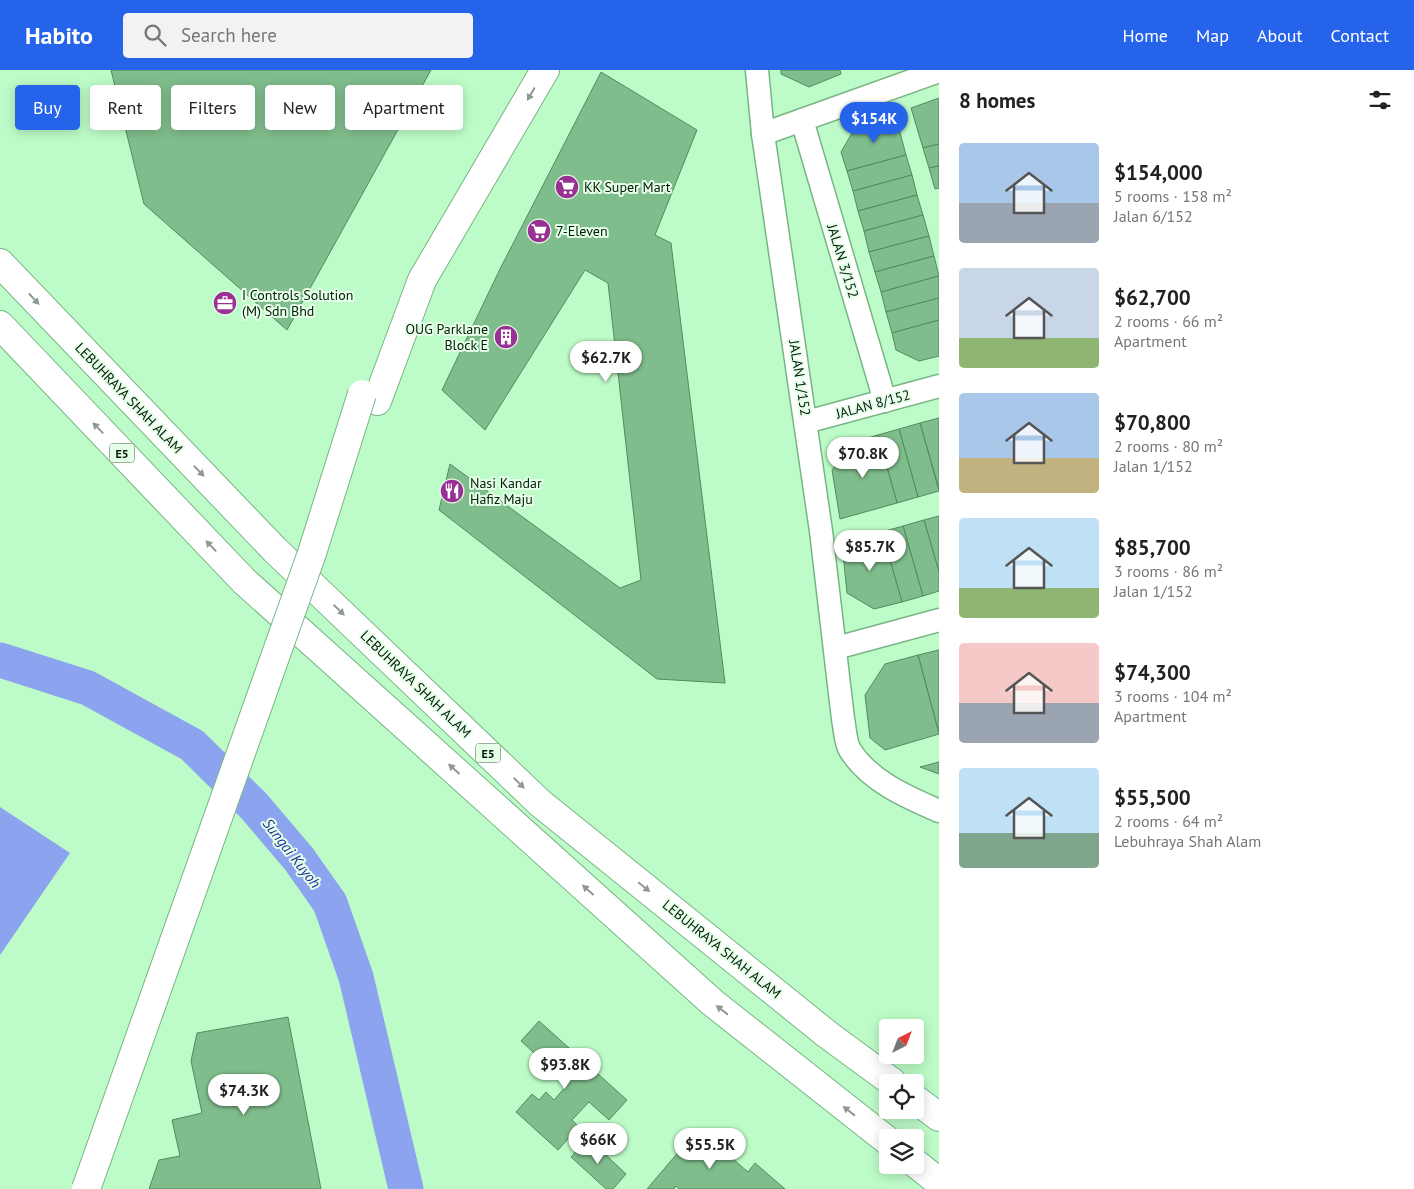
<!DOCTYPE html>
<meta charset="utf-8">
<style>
body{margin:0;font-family:"PT Sans",sans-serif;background:#f2f2f2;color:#222;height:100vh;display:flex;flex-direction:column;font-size:19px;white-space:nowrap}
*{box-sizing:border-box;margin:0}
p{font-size:16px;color:#767676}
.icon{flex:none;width:28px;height:28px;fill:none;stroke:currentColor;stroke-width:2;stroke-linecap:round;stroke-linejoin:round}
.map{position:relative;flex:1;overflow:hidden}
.drawer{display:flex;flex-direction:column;background:#fff;width:475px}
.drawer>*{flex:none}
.banner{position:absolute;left:15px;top:15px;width:475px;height:45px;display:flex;gap:10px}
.needle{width:32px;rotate:42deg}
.fabs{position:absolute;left:879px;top:949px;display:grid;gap:10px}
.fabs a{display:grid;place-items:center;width:45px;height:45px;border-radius:5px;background:#fff;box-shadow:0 2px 12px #0003;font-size:25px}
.price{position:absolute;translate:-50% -42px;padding:0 11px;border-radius:18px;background:#fff;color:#222;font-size:16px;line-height:32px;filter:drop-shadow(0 1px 2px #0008)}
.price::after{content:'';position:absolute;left:50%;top:30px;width:15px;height:11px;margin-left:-8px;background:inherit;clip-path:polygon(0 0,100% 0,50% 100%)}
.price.on{background:#2563eb;color:#fff}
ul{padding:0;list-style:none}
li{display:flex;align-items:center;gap:15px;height:125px;padding:0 20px}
li span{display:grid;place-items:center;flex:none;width:140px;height:100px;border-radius:5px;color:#555}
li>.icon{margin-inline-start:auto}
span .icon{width:60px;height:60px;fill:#fffc;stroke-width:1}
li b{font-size:21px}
h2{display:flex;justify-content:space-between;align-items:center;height:60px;padding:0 20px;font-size:21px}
.pill{padding:0 18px;border-radius:5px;background:#fff;box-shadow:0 2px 12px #0003;font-size:18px;line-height:45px}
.pill.on{background:#2563eb;color:#fff}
header{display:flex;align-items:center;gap:30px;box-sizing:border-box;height:70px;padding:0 25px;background:#2563eb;color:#fff}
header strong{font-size:24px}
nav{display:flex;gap:28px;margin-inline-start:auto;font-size:18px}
.search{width:350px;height:45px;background:#f2f2f2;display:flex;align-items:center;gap:12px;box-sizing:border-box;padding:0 18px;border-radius:5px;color:#767676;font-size:19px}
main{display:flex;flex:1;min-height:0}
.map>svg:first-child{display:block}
.water{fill:#8ca4ef}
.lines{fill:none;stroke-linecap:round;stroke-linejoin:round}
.river{stroke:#8ca4ef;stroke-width:35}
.building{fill:#80bd8c;stroke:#508c5d}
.minor-casing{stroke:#78b584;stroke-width:25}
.tertiary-casing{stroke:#78b584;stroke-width:30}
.motorway-casing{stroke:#78b584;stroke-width:30}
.minor{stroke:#fff;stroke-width:22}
.tertiary{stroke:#fff;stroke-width:28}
.motorway{stroke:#fff;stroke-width:28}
.tertiary-bridge-casing{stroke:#78b584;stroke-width:30;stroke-linecap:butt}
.tertiary-bridge{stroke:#fff;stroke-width:28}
.oneway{fill:#8e9990}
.labels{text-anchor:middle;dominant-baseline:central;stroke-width:4;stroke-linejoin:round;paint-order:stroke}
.shield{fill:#e6ffe9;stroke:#48604c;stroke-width:1}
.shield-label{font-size:12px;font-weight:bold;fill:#041c09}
.poi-label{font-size:14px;fill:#041c09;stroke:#e6ffe9;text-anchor:start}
.street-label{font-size:14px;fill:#041c09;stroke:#e6ffe9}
.water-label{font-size:15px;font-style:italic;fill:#213099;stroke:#e6ffe9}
</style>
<header>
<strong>Habito</strong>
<div class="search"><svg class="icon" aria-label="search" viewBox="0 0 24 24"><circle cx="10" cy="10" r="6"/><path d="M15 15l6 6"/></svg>Search here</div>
<nav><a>Home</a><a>Map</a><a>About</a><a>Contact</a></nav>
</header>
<main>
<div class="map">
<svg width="939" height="1119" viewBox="0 0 939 1119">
<rect width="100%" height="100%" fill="#bdfcc8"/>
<!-- water -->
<path class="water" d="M 0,737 L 70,783 L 0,885 Z"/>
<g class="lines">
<!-- river -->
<path class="river" d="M 0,590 L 88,618 L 192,675 L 254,736 L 299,789 L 330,833 L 356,907 L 406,1119"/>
</g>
<!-- building -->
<g class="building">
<path d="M 111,0 L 431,0 L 287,260 L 144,134 Z"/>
<path d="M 781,0 L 840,0 L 841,4 L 809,17 L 781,4 Z"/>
<path d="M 601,2 L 697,60 L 655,165 L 671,173 L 725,613 L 657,609 L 439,440 L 450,394 L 620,518 L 641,510 L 608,213 L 585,200 L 485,360 L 442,320 L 500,199 Z"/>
<path d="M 939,28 L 939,74 L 923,78 L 911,38 Z"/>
<path d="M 895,44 L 906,85 L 847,101 L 841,82 L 855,58 Z"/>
<path d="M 939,74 L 939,96 L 929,98 L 923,78 Z"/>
<path d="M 906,85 L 912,105 L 853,121 L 847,101 Z"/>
<path d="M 939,96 L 939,118 L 935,119 L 929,98 Z"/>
<path d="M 912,105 L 917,125 L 858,141 L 853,121 Z"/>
<path d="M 917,125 L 923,145 L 864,161 L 858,141 Z"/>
<path d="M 923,145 L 929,166 L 869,182 L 864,161 Z"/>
<path d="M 929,166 L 934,186 L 875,202 L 869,182 Z"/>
<path d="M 934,186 L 939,206 L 881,222 L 875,202 Z"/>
<path d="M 939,206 L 939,228 L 886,242 L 881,222 Z"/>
<path d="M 939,228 L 939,250 L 892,263 L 886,242 Z"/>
<path d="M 939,250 L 939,286 L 919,291 L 896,280 L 892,263 Z"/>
<path d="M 939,348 L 939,419 L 920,353 Z"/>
<path d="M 920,353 L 939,421 L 918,427 L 899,359 Z"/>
<path d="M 899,359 L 918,427 L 897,433 L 878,365 Z"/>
<path d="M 878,365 L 897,433 L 840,449 L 832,400 L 854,372 Z"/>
<path d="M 939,446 L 939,502 L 924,450 Z"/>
<path d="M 924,450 L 939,502 L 939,521 L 923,526 L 903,456 Z"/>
<path d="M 903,456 L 923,526 L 902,532 L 882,462 Z"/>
<path d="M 882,462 L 902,532 L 874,539 L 847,523 L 842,473 Z"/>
<path d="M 939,580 L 939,663 L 918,585 Z"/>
<path d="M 918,585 L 939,664 L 885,680 L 870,668 L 865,625 L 885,594 Z"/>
<path d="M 939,692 L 939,704 L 920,697 Z"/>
<path d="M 288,947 L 321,1119 L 149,1119 L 159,1090 L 180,1086 L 172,1050 L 202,1043 L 191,991 L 197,963 Z"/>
<path d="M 539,951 L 627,1030 L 609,1050 L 589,1032 L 572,1050 L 579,1057 L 558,1080 L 516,1042 L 532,1024 L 539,1030 L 546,1022 L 554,1030 L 568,1014 L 521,971 Z"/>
<path d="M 698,1059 L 748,1102 L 755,1093 L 785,1119 L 679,1119 L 676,1116 L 674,1119 L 647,1119 Z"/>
<path d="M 588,1068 L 626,1104 L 613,1119 L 606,1119 L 571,1087 Z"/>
</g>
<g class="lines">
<!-- minor casing -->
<g class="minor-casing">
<g id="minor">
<path d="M 757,0 L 763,64 L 821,461 L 843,649 C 845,658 845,672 850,680 C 869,711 907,727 939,741"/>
<path d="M 802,50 L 885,331"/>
<path d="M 763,64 L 939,1"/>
<path d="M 806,352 L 939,316"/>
<path d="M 836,578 L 939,550"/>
</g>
</g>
<!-- tertiary casing -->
<g class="tertiary-casing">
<path id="tertiary" d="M 377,331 L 422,210 L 545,0"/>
</g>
<!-- motorway casing -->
<g class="motorway-casing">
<g id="motorway">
<path d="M 0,193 L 275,480 L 540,733 L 828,965 L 892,1012"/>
<path d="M 0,255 L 244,511 L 713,933 L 888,1071"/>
<path d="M 915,1029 L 939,1047"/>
<path d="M 915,1093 L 939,1112"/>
</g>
</g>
<!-- minor -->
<use href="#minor" class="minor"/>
<!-- tertiary -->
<use href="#tertiary" class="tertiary"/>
<!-- motorway -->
<use href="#motorway" class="motorway"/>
<!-- tertiary-bridge casing -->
<g class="tertiary-bridge-casing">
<path id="tertiary-bridge" d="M 86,1119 L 312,483 L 362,324"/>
</g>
<!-- tertiary-bridge -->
<use href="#tertiary-bridge" class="tertiary-bridge"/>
</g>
<!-- one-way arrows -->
<defs><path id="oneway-solid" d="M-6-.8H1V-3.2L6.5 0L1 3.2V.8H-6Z" transform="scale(1.25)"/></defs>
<g class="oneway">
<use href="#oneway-solid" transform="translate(531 24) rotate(120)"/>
<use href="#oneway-solid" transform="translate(34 229) rotate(47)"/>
<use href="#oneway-solid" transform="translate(98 358) rotate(-134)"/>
<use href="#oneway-solid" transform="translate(199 401) rotate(46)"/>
<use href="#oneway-solid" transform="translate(211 476) rotate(-134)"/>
<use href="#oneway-solid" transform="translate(339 540) rotate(44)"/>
<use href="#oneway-solid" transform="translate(454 699) rotate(-138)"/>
<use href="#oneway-solid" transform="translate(519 713) rotate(44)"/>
<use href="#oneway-solid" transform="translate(644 817) rotate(39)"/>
<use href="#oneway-solid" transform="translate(588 820) rotate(-138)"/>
<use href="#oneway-solid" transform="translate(722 940) rotate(-142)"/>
<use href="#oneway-solid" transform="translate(849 1041) rotate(-142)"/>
</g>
<!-- icons -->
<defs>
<g id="supermarket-disc" transform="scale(1.25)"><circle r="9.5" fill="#993195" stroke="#e6ffe9"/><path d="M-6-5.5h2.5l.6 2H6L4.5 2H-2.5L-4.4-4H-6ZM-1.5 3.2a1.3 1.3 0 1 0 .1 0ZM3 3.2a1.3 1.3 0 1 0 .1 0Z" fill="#fff"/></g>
<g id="office-disc" transform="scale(1.25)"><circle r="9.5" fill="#993195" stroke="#e6ffe9"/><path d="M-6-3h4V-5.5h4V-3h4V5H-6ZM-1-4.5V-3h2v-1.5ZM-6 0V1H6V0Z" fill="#fff"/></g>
<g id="building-disc" transform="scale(1.25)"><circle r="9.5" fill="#993195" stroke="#e6ffe9"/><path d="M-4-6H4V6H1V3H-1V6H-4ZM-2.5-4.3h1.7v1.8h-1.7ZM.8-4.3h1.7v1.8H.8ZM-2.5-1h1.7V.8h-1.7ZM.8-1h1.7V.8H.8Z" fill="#fff"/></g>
<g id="restaurant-disc" transform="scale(1.25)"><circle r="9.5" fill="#993195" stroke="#e6ffe9"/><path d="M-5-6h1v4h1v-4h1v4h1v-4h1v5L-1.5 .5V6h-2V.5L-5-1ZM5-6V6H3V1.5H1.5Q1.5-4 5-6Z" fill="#fff"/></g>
</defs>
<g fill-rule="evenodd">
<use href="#supermarket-disc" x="567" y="117"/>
<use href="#supermarket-disc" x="539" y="161"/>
<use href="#office-disc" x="225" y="233"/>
<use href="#building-disc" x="506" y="267"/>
<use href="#restaurant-disc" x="452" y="421"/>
</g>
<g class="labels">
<!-- shield labels -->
<g class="shield">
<rect x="109.5" y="373.5" width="25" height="19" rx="4"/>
<rect x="475.5" y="673.5" width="25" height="19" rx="4"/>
</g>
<g class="shield-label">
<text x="122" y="383">E5</text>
<text x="488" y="683">E5</text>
</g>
<!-- poi labels -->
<g class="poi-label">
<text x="584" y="117">KK Super Mart</text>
<text x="556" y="161">7-Eleven</text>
<text x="242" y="225">I Controls Solution<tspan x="242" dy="16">(M) Sdn Bhd</tspan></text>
<text x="488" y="259" text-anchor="end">OUG Parklane<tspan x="488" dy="16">Block E</tspan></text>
<text x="470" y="413">Nasi Kandar<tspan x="470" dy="16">Hafiz Maju</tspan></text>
</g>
<!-- street labels -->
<g class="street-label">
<text transform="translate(843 191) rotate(73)">JALAN 3/152</text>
<text transform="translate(800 308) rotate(81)">JALAN 1/152</text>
<text transform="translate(129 328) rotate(46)">LEBUHRAYA SHAH ALAM</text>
<text transform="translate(873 334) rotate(-15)">JALAN 8/152</text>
<text transform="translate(416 614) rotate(44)">LEBUHRAYA SHAH ALAM</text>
<text transform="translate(722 879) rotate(39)">LEBUHRAYA SHAH ALAM</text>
</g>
<!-- water labels -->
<g class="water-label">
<text transform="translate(292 783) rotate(52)">Sungai Kuyoh</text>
</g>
</g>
</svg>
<div class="fabs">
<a><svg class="needle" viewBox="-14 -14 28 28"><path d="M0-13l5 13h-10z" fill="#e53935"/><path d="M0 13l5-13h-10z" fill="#767676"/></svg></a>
<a><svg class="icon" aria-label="locate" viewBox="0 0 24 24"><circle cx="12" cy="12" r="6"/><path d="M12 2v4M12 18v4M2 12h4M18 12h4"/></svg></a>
<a><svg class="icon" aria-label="layers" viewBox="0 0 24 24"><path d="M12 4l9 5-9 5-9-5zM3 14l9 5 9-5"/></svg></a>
</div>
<b class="price on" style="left:874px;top:74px">$154K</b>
<b class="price" style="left:606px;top:313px">$62.7K</b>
<b class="price" style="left:863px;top:409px">$70.8K</b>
<b class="price" style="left:870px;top:502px">$85.7K</b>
<b class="price" style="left:565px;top:1020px">$93.8K</b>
<b class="price" style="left:244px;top:1046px">$74.3K</b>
<b class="price" style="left:598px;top:1095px">$66K</b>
<b class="price" style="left:710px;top:1100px">$55.5K</b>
<div class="banner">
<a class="pill on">Buy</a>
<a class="pill">Rent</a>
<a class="pill">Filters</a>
<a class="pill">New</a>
<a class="pill">Apartment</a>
</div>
</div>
<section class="drawer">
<h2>8 homes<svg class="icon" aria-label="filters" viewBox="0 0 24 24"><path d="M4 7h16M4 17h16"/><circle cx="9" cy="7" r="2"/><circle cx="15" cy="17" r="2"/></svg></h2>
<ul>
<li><span style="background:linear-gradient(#a9c7e8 60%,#9aa5b1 0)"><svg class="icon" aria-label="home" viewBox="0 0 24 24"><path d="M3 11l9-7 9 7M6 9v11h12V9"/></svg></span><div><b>$154,000</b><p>5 rooms · 158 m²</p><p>Jalan 6/152</p></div></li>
<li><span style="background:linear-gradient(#c9d6e8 70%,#8fb573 0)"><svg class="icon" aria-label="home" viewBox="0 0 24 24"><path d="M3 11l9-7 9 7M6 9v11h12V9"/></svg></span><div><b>$62,700</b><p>2 rooms · 66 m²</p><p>Apartment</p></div></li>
<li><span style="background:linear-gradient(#a9c7e8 65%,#c2b280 0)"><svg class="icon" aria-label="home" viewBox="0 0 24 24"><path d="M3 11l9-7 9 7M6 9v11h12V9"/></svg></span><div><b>$70,800</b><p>2 rooms · 80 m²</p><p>Jalan 1/152</p></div></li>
<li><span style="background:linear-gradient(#bfe0f5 70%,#8fb573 0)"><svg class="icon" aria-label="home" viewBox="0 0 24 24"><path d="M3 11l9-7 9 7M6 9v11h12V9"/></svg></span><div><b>$85,700</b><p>3 rooms · 86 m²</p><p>Jalan 1/152</p></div></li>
<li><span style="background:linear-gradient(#f6c9c9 60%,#9aa5b1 0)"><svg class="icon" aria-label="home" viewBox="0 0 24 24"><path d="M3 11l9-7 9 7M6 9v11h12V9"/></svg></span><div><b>$74,300</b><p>3 rooms · 104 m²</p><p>Apartment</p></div></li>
<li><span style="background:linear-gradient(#bfe0f5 65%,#7fa58c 0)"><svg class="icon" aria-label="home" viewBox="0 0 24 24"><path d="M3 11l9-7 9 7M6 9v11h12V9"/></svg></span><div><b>$55,500</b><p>2 rooms · 64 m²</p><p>Lebuhraya Shah Alam</p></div></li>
</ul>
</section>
</main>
